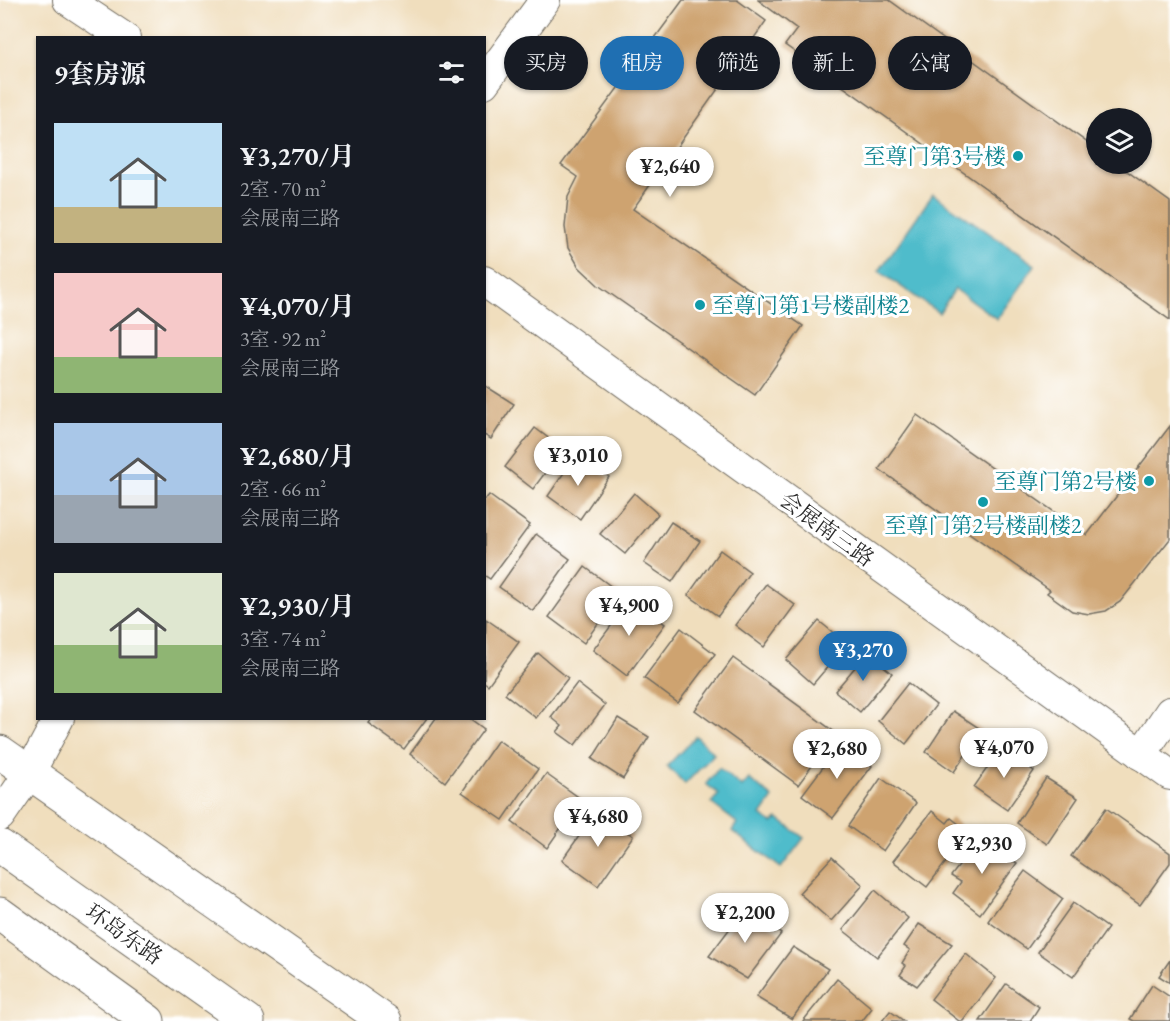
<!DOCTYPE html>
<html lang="zh">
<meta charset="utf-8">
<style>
body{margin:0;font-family:"EB Garamond","Noto Serif SC",serif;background:#20242c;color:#f1f3f6;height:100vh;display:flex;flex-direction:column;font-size:22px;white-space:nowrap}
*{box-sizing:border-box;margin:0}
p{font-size:20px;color:#9ea1a6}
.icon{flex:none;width:33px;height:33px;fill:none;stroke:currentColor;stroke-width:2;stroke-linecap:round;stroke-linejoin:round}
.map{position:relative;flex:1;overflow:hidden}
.details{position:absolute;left:36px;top:36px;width:450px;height:684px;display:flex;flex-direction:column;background:#171b24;border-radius:0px;box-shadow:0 2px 4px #0004}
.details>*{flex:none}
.guide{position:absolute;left:504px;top:36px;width:570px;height:54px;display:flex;gap:12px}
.tools{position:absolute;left:1086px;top:108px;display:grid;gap:12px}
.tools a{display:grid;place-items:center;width:66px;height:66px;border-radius:50%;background:#171b24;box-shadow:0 2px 4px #0004;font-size:30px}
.price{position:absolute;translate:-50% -51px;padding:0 14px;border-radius:21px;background:#fff;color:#222;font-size:20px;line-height:39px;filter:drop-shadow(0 2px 3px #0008)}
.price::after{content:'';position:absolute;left:50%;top:36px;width:18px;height:14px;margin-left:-9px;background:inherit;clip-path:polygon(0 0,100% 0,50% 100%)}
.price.selected{background:#1f6fb2;color:#fff}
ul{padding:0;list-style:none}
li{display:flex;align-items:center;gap:18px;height:150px;padding:0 18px}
li span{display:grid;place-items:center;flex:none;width:168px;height:120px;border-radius:0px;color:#555}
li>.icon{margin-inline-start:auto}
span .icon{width:72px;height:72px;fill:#fffc;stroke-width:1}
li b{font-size:26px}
h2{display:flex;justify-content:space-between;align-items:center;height:72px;padding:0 18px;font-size:26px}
.tag{padding:0 21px;border-radius:27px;background:#171b24;box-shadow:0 2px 4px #0004;font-size:21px;line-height:54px}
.tag.selected{background:#1f6fb2;color:#fff}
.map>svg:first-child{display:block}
.water{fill:#50bccb;stroke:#3e747b;stroke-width:1.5}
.building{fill:#cea36f}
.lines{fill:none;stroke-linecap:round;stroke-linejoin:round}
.minor-casing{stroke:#706a5e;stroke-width:32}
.tertiary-casing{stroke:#706a5e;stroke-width:35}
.primary-casing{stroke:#706a5e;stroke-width:35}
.minor{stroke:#fff;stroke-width:30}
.tertiary{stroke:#fff;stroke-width:33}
.primary{stroke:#fff;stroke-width:33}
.culture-dot{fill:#0f9aa8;stroke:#fff;stroke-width:2}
.labels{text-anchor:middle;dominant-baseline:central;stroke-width:6;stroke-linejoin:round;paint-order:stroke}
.culture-label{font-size:22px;fill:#0d838f;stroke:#fff;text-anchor:end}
.street-label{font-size:22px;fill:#2b2b2b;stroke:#fff}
</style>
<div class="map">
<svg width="1170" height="1021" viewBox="0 0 1170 1021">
<rect width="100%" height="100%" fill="#fff"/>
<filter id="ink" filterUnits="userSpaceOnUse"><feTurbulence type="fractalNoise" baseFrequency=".0167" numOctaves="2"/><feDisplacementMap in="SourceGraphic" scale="12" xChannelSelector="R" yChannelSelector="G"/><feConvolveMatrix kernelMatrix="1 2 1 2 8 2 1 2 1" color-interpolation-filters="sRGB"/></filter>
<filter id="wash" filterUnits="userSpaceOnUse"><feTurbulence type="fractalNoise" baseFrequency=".008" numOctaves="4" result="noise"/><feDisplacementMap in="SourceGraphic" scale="24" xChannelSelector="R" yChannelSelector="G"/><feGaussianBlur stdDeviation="1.35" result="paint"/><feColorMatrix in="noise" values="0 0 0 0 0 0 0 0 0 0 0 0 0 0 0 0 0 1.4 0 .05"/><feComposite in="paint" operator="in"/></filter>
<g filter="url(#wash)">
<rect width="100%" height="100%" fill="#f0debd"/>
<!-- water -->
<g class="water">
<path d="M 933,194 L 1035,265 L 997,319 L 955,289 L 939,313 L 879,271 Z"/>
<path d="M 696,736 L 714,754 L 685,784 L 667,766 Z"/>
<path d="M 719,768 L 742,787 L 749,779 L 773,798 L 761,815 L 772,823 L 778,819 L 804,838 L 781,868 L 732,831 L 737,823 L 711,803 L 719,794 L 706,784 Z"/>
</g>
<g id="blocks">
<!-- building -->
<g class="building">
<path d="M 683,0 L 737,0 L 766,21 L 633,209 L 803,326 L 755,395 L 598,285 L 579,267 L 568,248 L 565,227 L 568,197 L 578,177 L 561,165 Z"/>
<path d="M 758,0 L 889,0 L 1096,149 L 1096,164 L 1117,164 L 1170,202 L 1170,320 L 785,45 L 797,29 Z"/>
<path d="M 484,385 L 514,404 L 491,439 L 484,435 Z"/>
<path d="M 917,415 L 1087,535 L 1170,426 L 1170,539 L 1120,602 L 1106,611 L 1089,614 L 1072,611 L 1047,593 L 1050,590 L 879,469 Z"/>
<path d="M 535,428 L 563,449 L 533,489 L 505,467 Z"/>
<path d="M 576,455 L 609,477 L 580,519 L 548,496 Z"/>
<path d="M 634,493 L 658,514 L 625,554 L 600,534 Z"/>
<path d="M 489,495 L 530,525 L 490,579 L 484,575 L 484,501 Z"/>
<path d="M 671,522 L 700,541 L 672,582 L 644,563 Z"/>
<path d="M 536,534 L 570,559 L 533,611 L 499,587 Z"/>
<path d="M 720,550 L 750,572 L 718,616 L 688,595 Z"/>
<path d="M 585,567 L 620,593 L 584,643 L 549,617 Z"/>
<path d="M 766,584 L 795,605 L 764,647 L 735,625 Z"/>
<path d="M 631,599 L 665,624 L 627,676 L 593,650 Z"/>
<path d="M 486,619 L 519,642 L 488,685 L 484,682 Z"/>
<path d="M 819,621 L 847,644 L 813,684 L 786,660 Z"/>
<path d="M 681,628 L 715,654 L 678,703 L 644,678 Z"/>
<path d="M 538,653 L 568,678 L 536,718 L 505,694 Z"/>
<path d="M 867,653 L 892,673 L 860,712 L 835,691 Z"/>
<path d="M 733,658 L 836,733 L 798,785 L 695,710 Z"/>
<path d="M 577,683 L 605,705 L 575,745 L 557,732 L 562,726 L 551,717 Z"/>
<path d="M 908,683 L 936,705 L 906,744 L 878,721 Z"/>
<path d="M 953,711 L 982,730 L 954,772 L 926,752 Z"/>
<path d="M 372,718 L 427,718 L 404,749 L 368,723 Z"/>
<path d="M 436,718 L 469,718 L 484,729 L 445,782 L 410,754 Z"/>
<path d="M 618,718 L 649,737 L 623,779 L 592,759 Z"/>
<path d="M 498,740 L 538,769 L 503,820 L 462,792 Z"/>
<path d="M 841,743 L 872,766 L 833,818 L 802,795 Z"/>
<path d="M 1001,748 L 1034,771 L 1007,810 L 974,787 Z"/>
<path d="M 546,774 L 581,799 L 547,848 L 512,822 Z"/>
<path d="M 881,778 L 916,803 L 883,851 L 848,826 Z"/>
<path d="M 1046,778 L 1078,798 L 1047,844 L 1017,823 Z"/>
<path d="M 1106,808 L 1170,853 L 1170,863 L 1140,905 L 1071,856 Z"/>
<path d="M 597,811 L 633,836 L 598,886 L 562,860 Z"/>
<path d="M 932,811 L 947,823 L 951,818 L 969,832 L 927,887 L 893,861 Z"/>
<path d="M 980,839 L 1017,863 L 980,914 L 953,893 L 961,882 L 951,876 Z"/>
<path d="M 832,857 L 863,885 L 831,921 L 799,893 Z"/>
<path d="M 1025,871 L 1063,899 L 1027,949 L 988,921 Z"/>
<path d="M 875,890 L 908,918 L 877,957 L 843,930 Z"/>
<path d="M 1073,903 L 1108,928 L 1073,977 L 1038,952 Z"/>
<path d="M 746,907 L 781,934 L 747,979 L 709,956 Z"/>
<path d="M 919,924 L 952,944 L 917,986 L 900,975 L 906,966 L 902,963 L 910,950 L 904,946 Z"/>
<path d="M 793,947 L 828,969 L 792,1019 L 756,997 Z"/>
<path d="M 966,954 L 996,978 L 963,1021 L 959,1021 L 931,999 Z"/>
<path d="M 1170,960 L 1170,983 L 1159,976 Z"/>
<path d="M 837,979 L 872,1008 L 862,1021 L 803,1021 Z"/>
<path d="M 1006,984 L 1039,1007 L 1030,1021 L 980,1021 Z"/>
<path d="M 1152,985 L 1170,997 L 1170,1021 L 1134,1021 L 1130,1019 Z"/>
<path d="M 890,1011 L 904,1021 L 882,1021 Z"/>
</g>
</g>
</g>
<g filter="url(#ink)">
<use href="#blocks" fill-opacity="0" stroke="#706a5e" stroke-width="1.5"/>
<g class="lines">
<!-- minor casing -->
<g class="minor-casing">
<g id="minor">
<path d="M 68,0 L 125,38"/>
<path d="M 484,83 L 545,0"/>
<path d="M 484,281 L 1170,775"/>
<path d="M 1141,755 L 1170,712"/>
<path d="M 0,816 L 29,774 L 59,718"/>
</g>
</g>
<!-- tertiary casing -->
<g class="tertiary-casing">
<path id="tertiary" d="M 0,752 L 385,1021"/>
</g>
<!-- primary casing -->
<g class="primary-casing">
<g id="primary">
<path d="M 0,846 L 248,1021"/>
<path d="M 0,914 L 148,1021"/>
</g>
</g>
<!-- minor -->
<use href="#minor" class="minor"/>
<!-- tertiary -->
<use href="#tertiary" class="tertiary"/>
<!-- primary -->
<use href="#primary" class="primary"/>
</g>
</g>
<!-- markers -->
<g class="culture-dot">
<circle cx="1018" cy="156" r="6"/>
<circle cx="700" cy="305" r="6"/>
<circle cx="1149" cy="481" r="6"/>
<circle cx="983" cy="502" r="6"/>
</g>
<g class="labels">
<!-- culture labels -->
<g class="culture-label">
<text x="1006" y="156">至尊门第3号楼</text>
<text x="712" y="305" text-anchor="start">至尊门第1号楼副楼2</text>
<text x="1137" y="481">至尊门第2号楼</text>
<text x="983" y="525" text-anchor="middle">至尊门第2号楼副楼2</text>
</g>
<!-- street labels -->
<g class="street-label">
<text transform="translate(827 529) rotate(36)">会展南三路</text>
<text transform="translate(124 934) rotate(35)">环岛东路</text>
</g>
</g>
</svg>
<div class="tools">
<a><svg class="icon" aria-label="layers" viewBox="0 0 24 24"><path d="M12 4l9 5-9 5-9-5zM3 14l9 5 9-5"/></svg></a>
</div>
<b class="price" style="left:670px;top:198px">¥2,640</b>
<b class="price" style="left:578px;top:487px">¥3,010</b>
<b class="price" style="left:629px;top:637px">¥4,900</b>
<b class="price selected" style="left:863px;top:682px">¥3,270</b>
<b class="price" style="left:1004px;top:779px">¥4,070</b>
<b class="price" style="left:837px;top:780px">¥2,680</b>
<b class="price" style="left:598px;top:848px">¥4,680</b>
<b class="price" style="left:982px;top:875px">¥2,930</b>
<b class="price" style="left:745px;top:944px">¥2,200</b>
<div class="guide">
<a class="tag">买房</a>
<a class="tag selected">租房</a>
<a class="tag">筛选</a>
<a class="tag">新上</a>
<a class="tag">公寓</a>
</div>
<section class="details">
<h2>9套房源<svg class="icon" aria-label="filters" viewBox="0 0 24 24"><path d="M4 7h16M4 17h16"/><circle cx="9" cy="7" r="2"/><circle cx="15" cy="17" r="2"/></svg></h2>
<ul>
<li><span style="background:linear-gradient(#bfe0f5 70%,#c2b280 0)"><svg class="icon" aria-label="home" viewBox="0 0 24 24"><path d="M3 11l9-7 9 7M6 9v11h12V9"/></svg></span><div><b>¥3,270/月</b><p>2室 · 70 m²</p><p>会展南三路</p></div></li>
<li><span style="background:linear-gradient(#f6c9c9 70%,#8fb573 0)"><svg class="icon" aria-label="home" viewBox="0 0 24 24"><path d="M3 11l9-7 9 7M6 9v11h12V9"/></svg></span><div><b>¥4,070/月</b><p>3室 · 92 m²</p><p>会展南三路</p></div></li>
<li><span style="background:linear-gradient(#a9c7e8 60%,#9aa5b1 0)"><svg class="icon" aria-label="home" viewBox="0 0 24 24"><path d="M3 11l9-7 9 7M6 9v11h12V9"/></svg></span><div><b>¥2,680/月</b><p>2室 · 66 m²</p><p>会展南三路</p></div></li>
<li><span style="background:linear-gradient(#dfe7d0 60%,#8fb573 0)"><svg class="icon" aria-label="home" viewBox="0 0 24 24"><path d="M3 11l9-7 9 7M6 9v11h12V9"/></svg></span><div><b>¥2,930/月</b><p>3室 · 74 m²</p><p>会展南三路</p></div></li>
</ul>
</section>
</div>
